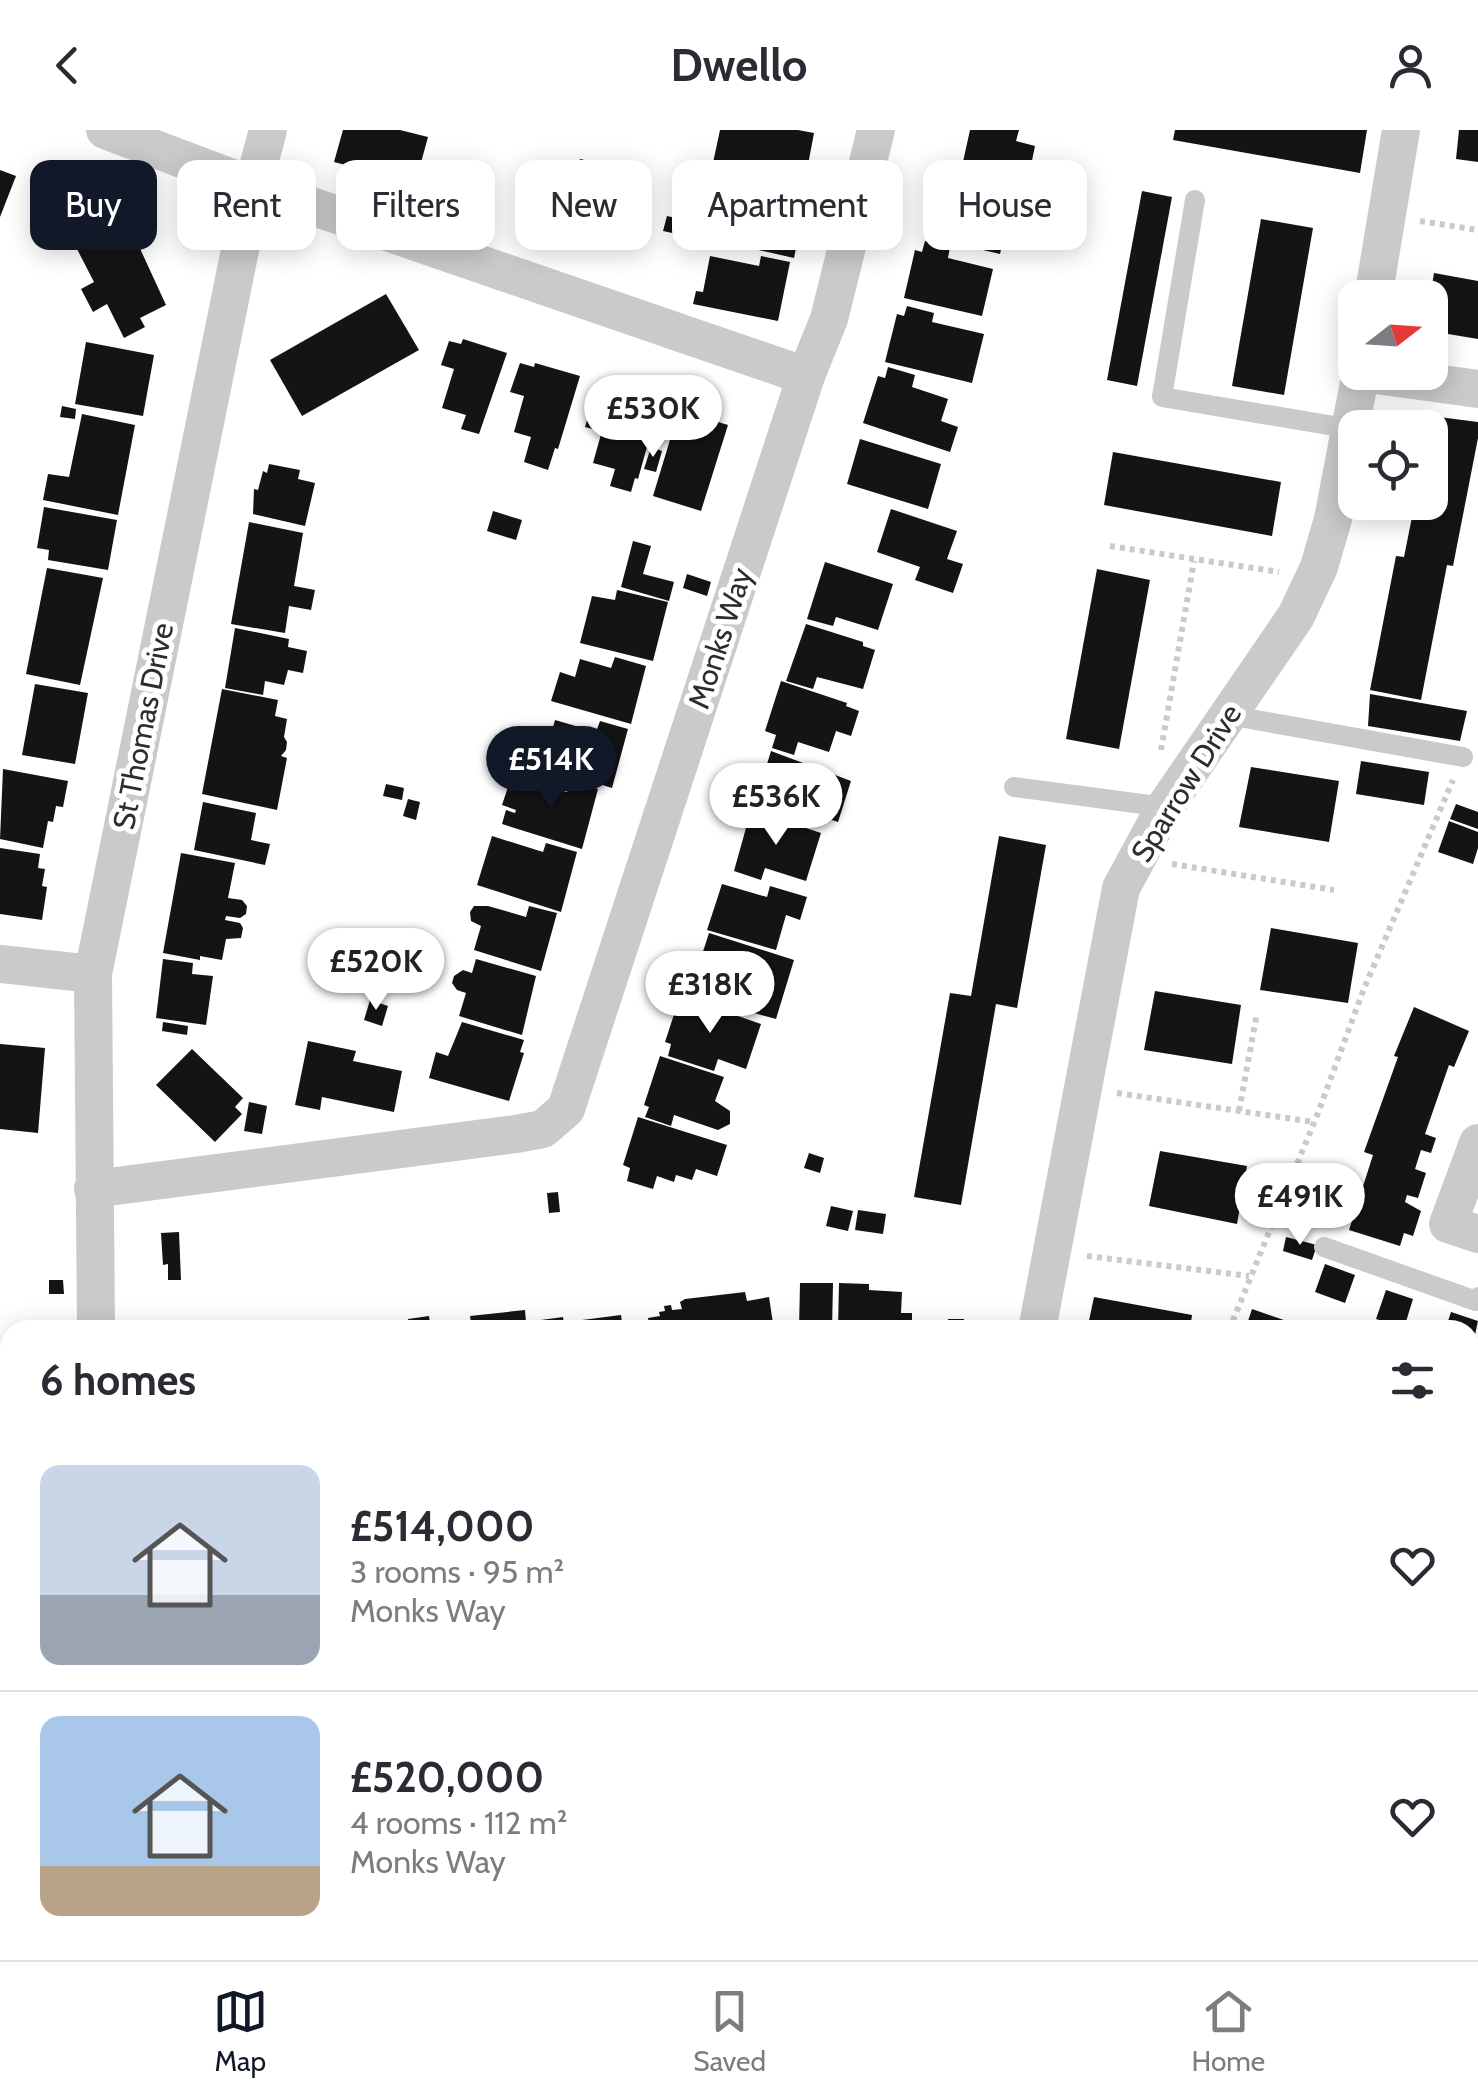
<!DOCTYPE html>
<meta charset="utf-8">
<style>
body{margin:0;font-family:Cabin,sans-serif;background:#f7f7f7;color:#2b2b33;height:100vh;display:flex;flex-direction:column;font-size:38px;white-space:nowrap}
*{box-sizing:border-box;margin:0}
p{font-size:32px;color:#7c7c81}
.icon{flex:none;width:55px;height:55px;fill:none;stroke:currentColor;stroke-width:2;stroke-linecap:round;stroke-linejoin:round}
.map{position:relative;flex:1;overflow:hidden}
.panel{position:absolute;left:0px;top:1190px;width:1480px;height:640px;display:flex;flex-direction:column;background:#fff;border-radius:30px 30px 0 0;box-shadow:0 5px 25px #0003}
.panel>*{flex:none}
.banner{position:absolute;left:30px;top:30px;width:1420px;height:90px;display:flex;gap:20px}
.needle{width:65px;rotate:73deg}
.buttons{position:absolute;left:1338px;top:150px;display:grid;gap:20px}
.buttons a{display:grid;place-items:center;width:110px;height:110px;border-radius:20px;background:#fff;box-shadow:0 5px 25px #0003;font-size:50px}
.price{position:absolute;translate:-50% -85px;padding:0 22px;border-radius:35px;background:#fff;color:#222;font-size:32px;line-height:65px;filter:drop-shadow(0 2px 5px #0008)}
.price::after{content:'';position:absolute;left:50%;top:60px;width:30px;height:22px;margin-left:-15px;background:inherit;clip-path:polygon(0 0,100% 0,50% 100%)}
.price.current{background:#111827;color:#fff}
ul{padding:0;list-style:none}
li{display:flex;align-items:center;gap:30px;height:250px;padding:0 40px}
li+li{border-top:2px solid #e1e1e2}
li span{display:grid;place-items:center;flex:none;width:280px;height:200px;border-radius:20px;color:#555}
li>.icon{margin-inline-start:auto}
span .icon{width:120px;height:120px;fill:#fffc;stroke-width:1}
li b{font-size:42px}
h2{display:flex;justify-content:space-between;align-items:center;height:120px;padding:0 40px;font-size:42px}
.chip{padding:0 35px;border-radius:20px;background:#fff;box-shadow:0 5px 25px #0003;font-size:35px;line-height:90px}
.chip.current{background:#111827;color:#fff}
header{display:flex;justify-content:space-between;align-items:center;height:130px;padding:0 40px;background:#fff;font-size:45px;font-weight:800}
.tabs{display:flex;justify-content:space-around;align-items:center;height:140px;border-top:2px solid #e1e1e2;background:#fff;font-size:28px;color:#7c7c81}
.tabs a{display:grid;justify-items:center;gap:5px}
.tabs .current{color:#111827}
.map>svg:first-child{display:block}
.building{fill:#141414}
.lines{fill:none;stroke-linecap:round;stroke-linejoin:round}
.path{stroke:#cacaca;stroke-width:6;stroke-dasharray:5 5;stroke-linecap:butt}
.lane{stroke:#cacaca;stroke-width:20}
.street{stroke:#cacaca;stroke-width:38}
.secondary{stroke:#b7b7b7;stroke-width:55}
.labels{text-anchor:middle;dominant-baseline:central;stroke-width:10;stroke-linejoin:round;paint-order:stroke}
.street-label{font-size:30px;fill:#2d2d2d;stroke:#fff}
</style>
<header><svg class="icon" aria-label="back" viewBox="0 0 24 24"><path d="M15 5l-7 7 7 7"/></svg>Dwello<svg class="icon" aria-label="person" viewBox="0 0 24 24"><circle cx="12" cy="8" r="4"/><path d="M4 21q1-7 8-7t8 7"/></svg></header>
<div class="map">
<svg width="1478" height="1830" viewBox="0 0 1478 1830">
<rect width="100%" height="100%" fill="#fff"/>
<!-- building -->
<g class="building">
<path d="M 343,0 L 400,0 L 428,7 L 416,51 L 422,52 L 418,68 L 378,58 L 381,44 L 334,32 Z"/>
<path d="M 720,0 L 798,0 L 814,3 L 803,61 L 711,42 Z"/>
<path d="M 970,0 L 1019,0 L 1016,11 L 1035,16 L 1028,50 L 1039,53 L 1034,69 L 959,50 Z"/>
<path d="M 1175,0 L 1367,0 L 1360,43 L 1173,10 Z"/>
<path d="M 1459,0 L 1478,0 L 1478,32 L 1456,29 Z"/>
<path d="M 580,29 L 616,37 L 610,63 L 575,55 Z"/>
<path d="M 0,40 L 16,46 L 0,87 Z"/>
<path d="M 947,51 L 974,56 L 971,68 L 998,74 L 994,96 L 1006,99 L 1000,124 L 927,107 L 938,60 L 944,62 Z"/>
<path d="M 362,55 L 395,66 L 390,82 L 357,72 Z"/>
<path d="M 721,60 L 773,71 L 775,61 L 800,67 L 798,77 L 804,79 L 794,128 L 711,109 Z"/>
<path d="M 1142,61 L 1172,67 L 1137,256 L 1107,250 Z"/>
<path d="M 114,62 L 166,175 L 140,188 L 145,197 L 124,208 L 107,174 L 93,182 L 81,159 L 94,152 L 62,90 Z"/>
<path d="M 667,86 L 690,91 L 686,106 L 663,101 Z"/>
<path d="M 1261,89 L 1313,98 L 1284,265 L 1232,256 Z"/>
<path d="M 925,111 L 950,117 L 948,128 L 993,139 L 982,186 L 904,168 L 915,120 L 922,122 Z"/>
<path d="M 710,126 L 759,136 L 761,126 L 790,132 L 778,191 L 693,174 L 696,161 L 703,162 Z"/>
<path d="M 1434,143 L 1478,151 L 1478,209 L 1430,201 L 1430,168 Z"/>
<path d="M 386,164 L 419,220 L 302,286 L 270,230 Z"/>
<path d="M 907,176 L 934,183 L 932,192 L 984,204 L 972,253 L 885,232 L 897,184 L 904,186 Z"/>
<path d="M 463,209 L 507,223 L 479,304 L 461,299 L 466,285 L 442,278 L 454,239 L 441,235 L 449,211 L 461,214 Z"/>
<path d="M 86,212 L 154,225 L 143,286 L 75,274 Z"/>
<path d="M 520,233 L 534,237 L 535,233 L 580,246 L 558,319 L 555,318 L 548,340 L 524,332 L 531,307 L 514,302 L 524,266 L 510,262 Z"/>
<path d="M 888,237 L 915,245 L 912,257 L 948,269 L 941,291 L 958,297 L 950,322 L 863,293 L 878,246 L 885,248 Z"/>
<path d="M 597,257 L 611,261 L 602,291 L 595,289 L 593,299 L 585,297 Z"/>
<path d="M 613,261 L 659,274 L 638,349 L 635,348 L 631,362 L 610,356 L 615,339 L 593,333 Z"/>
<path d="M 62,276 L 76,279 L 75,289 L 60,287 Z"/>
<path d="M 679,280 L 728,295 L 701,381 L 653,366 Z"/>
<path d="M 82,284 L 135,295 L 118,385 L 43,370 L 48,344 L 69,347 Z"/>
<path d="M 1431,286 L 1478,292 L 1478,308 L 1453,436 L 1447,435 L 1421,570 L 1370,560 L 1396,426 L 1404,427 L 1415,372 L 1430,372 Z"/>
<path d="M 860,309 L 941,334 L 928,379 L 847,354 Z"/>
<path d="M 651,317 L 662,321 L 656,342 L 644,339 Z"/>
<path d="M 1113,322 L 1281,352 L 1272,406 L 1104,375 Z"/>
<path d="M 269,334 L 300,340 L 298,349 L 315,353 L 305,396 L 253,384 L 254,359 L 258,360 L 263,341 L 267,343 Z"/>
<path d="M 44,377 L 117,390 L 108,440 L 48,430 L 49,420 L 37,418 Z"/>
<path d="M 891,379 L 957,401 L 947,429 L 963,434 L 953,463 L 915,450 L 920,437 L 877,422 Z"/>
<path d="M 493,381 L 522,390 L 516,410 L 487,401 Z"/>
<path d="M 249,392 L 303,403 L 294,456 L 315,460 L 311,480 L 289,476 L 285,503 L 231,494 Z"/>
<path d="M 633,411 L 651,416 L 643,444 L 674,452 L 669,471 L 621,457 Z"/>
<path d="M 825,432 L 893,454 L 878,500 L 836,487 L 833,496 L 807,489 Z"/>
<path d="M 47,438 L 103,448 L 80,555 L 26,544 Z"/>
<path d="M 1097,439 L 1150,450 L 1119,619 L 1066,609 Z"/>
<path d="M 687,444 L 711,452 L 707,466 L 683,458 Z"/>
<path d="M 617,460 L 668,472 L 653,531 L 580,513 L 592,466 L 615,470 Z"/>
<path d="M 806,494 L 863,512 L 863,516 L 875,520 L 863,559 L 817,547 L 813,559 L 786,551 Z"/>
<path d="M 235,498 L 289,509 L 288,517 L 307,521 L 303,543 L 288,540 L 284,555 L 265,551 L 263,565 L 225,558 Z"/>
<path d="M 615,527 L 646,536 L 631,594 L 551,571 L 560,542 L 575,547 L 580,529 L 611,538 Z"/>
<path d="M 781,551 L 847,573 L 846,576 L 859,581 L 851,606 L 836,601 L 829,622 L 798,612 L 794,625 L 772,618 L 776,605 L 765,601 Z"/>
<path d="M 35,554 L 88,563 L 75,634 L 22,625 Z"/>
<path d="M 222,559 L 278,570 L 275,586 L 287,589 L 284,607 L 287,612 L 286,620 L 281,626 L 287,628 L 277,680 L 202,664 Z"/>
<path d="M 1370,564 L 1467,581 L 1460,611 L 1368,596 Z"/>
<path d="M 555,590 L 596,602 L 600,591 L 628,599 L 612,658 L 526,631 L 534,606 L 549,611 Z"/>
<path d="M 771,621 L 851,651 L 838,692 L 786,674 L 782,688 L 754,677 Z"/>
<path d="M 1361,631 L 1429,642 L 1424,675 L 1356,664 Z"/>
<path d="M 1251,637 L 1339,651 L 1329,712 L 1239,697 Z"/>
<path d="M 3,639 L 68,651 L 63,677 L 56,676 L 53,692 L 48,691 L 43,718 L 0,709 Z"/>
<path d="M 511,648 L 567,662 L 571,651 L 598,659 L 582,719 L 502,694 L 506,680 L 515,683 L 516,680 L 502,675 Z"/>
<path d="M 386,654 L 404,658 L 402,670 L 383,666 Z"/>
<path d="M 408,669 L 420,672 L 416,690 L 403,686 Z"/>
<path d="M 203,672 L 256,683 L 251,710 L 270,714 L 265,735 L 194,720 Z"/>
<path d="M 1456,674 L 1478,682 L 1478,699 L 1450,689 Z"/>
<path d="M 751,680 L 821,703 L 806,751 L 765,738 L 761,750 L 734,741 Z"/>
<path d="M 1449,691 L 1478,702 L 1478,718 L 1473,734 L 1438,722 Z"/>
<path d="M 492,706 L 543,722 L 546,713 L 577,722 L 561,782 L 477,755 Z"/>
<path d="M 999,706 L 1046,715 L 1017,878 L 996,874 L 961,1075 L 914,1067 L 950,863 L 971,866 Z"/>
<path d="M 0,718 L 40,724 L 38,738 L 45,739 L 42,756 L 47,757 L 42,790 L 0,784 Z"/>
<path d="M 181,723 L 235,733 L 228,768 L 242,770 L 247,776 L 246,784 L 240,788 L 226,786 L 225,790 L 240,793 L 243,798 L 241,808 L 226,809 L 222,830 L 200,826 L 200,830 L 163,823 Z"/>
<path d="M 722,754 L 767,767 L 770,756 L 807,767 L 800,790 L 786,785 L 776,820 L 707,800 Z"/>
<path d="M 474,776 L 488,776 L 526,787 L 529,776 L 557,783 L 541,841 L 474,820 L 481,796 L 471,791 L 470,782 Z"/>
<path d="M 1271,798 L 1358,813 L 1348,873 L 1260,860 Z"/>
<path d="M 709,803 L 794,830 L 776,889 L 689,865 Z"/>
<path d="M 163,829 L 193,833 L 192,844 L 213,846 L 206,895 L 156,888 Z"/>
<path d="M 476,829 L 536,846 L 522,905 L 459,886 L 466,863 L 457,860 L 452,853 L 454,846 L 463,840 L 472,843 Z"/>
<path d="M 1155,861 L 1241,875 L 1232,934 L 1144,920 Z"/>
<path d="M 680,866 L 761,894 L 746,939 L 718,929 L 714,941 L 668,926 L 671,914 L 665,912 Z"/>
<path d="M 370,870 L 388,876 L 382,896 L 364,890 Z"/>
<path d="M 1414,877 L 1469,901 L 1454,937 L 1449,935 L 1425,1004 L 1436,1008 L 1431,1023 L 1421,1020 L 1415,1039 L 1426,1043 L 1418,1068 L 1407,1065 L 1405,1072 L 1421,1081 L 1413,1106 L 1404,1103 L 1400,1116 L 1349,1100 L 1373,1025 L 1364,1022 L 1398,927 L 1394,926 Z"/>
<path d="M 163,892 L 188,896 L 187,905 L 162,901 Z"/>
<path d="M 462,892 L 524,910 L 520,922 L 524,923 L 509,971 L 429,948 L 436,922 L 448,926 Z"/>
<path d="M 308,911 L 356,921 L 353,931 L 402,941 L 394,982 L 322,967 L 320,980 L 295,975 Z"/>
<path d="M 0,914 L 45,918 L 38,1003 L 0,999 Z"/>
<path d="M 192,919 L 243,968 L 235,977 L 242,984 L 215,1012 L 156,955 Z"/>
<path d="M 660,926 L 724,947 L 715,971 L 730,981 L 730,994 L 718,1000 L 674,985 L 671,996 L 645,987 L 649,977 L 644,975 Z"/>
<path d="M 249,972 L 267,976 L 262,1004 L 244,1001 Z"/>
<path d="M 638,987 L 727,1015 L 717,1046 L 696,1039 L 692,1050 L 676,1045 L 674,1052 L 657,1046 L 653,1059 L 627,1051 L 630,1038 L 623,1035 Z"/>
<path d="M 1160,1021 L 1247,1036 L 1237,1094 L 1149,1076 Z"/>
<path d="M 809,1023 L 824,1028 L 820,1043 L 804,1038 Z"/>
<path d="M 558,1062 L 560,1082 L 549,1083 L 547,1063 Z"/>
<path d="M 831,1076 L 853,1081 L 848,1101 L 826,1096 Z"/>
<path d="M 858,1080 L 886,1084 L 883,1104 L 855,1100 Z"/>
<path d="M 179,1102 L 181,1150 L 168,1150 L 168,1134 L 163,1135 L 161,1103 Z"/>
<path d="M 1286,1107 L 1317,1115 L 1312,1130 L 1283,1121 Z"/>
<path d="M 1325,1134 L 1355,1145 L 1345,1173 L 1315,1162 Z"/>
<path d="M 49,1150 L 63,1150 L 64,1164 L 49,1164 Z"/>
<path d="M 800,1153 L 833,1153 L 832,1200 L 799,1200 Z"/>
<path d="M 839,1153 L 869,1154 L 869,1160 L 902,1162 L 901,1183 L 912,1183 L 912,1191 L 918,1193 L 922,1200 L 838,1200 Z"/>
<path d="M 1386,1160 L 1413,1169 L 1404,1198 L 1376,1189 Z"/>
<path d="M 745,1162 L 747,1171 L 769,1167 L 774,1200 L 650,1200 L 648,1188 L 660,1186 L 659,1182 L 665,1181 L 664,1176 L 671,1175 L 672,1180 L 682,1179 L 680,1172 L 685,1169 Z"/>
<path d="M 1094,1167 L 1192,1185 L 1190,1200 L 1087,1200 Z"/>
<path d="M 1252,1179 L 1310,1199 L 1310,1200 L 1245,1200 Z"/>
<path d="M 525,1180 L 526,1192 L 563,1187 L 564,1196 L 577,1194 L 578,1200 L 472,1200 L 470,1186 Z"/>
<path d="M 1451,1182 L 1478,1191 L 1471,1223 L 1470,1200 L 1445,1200 Z"/>
<path d="M 621,1185 L 623,1200 L 583,1200 L 582,1190 Z"/>
<path d="M 429,1186 L 431,1200 L 409,1200 L 408,1189 Z"/>
<path d="M 948,1189 L 964,1189 L 964,1200 L 947,1200 Z"/>
<rect x="0" y="1237" width="10" height="63"/>
<path d="M 1477,1269 L 1478,1269 L 1478,1329 L 1470,1326 L 1470,1292 Z"/>
<path d="M 0,1496 L 10,1497 L 10,1569 L 0,1568 Z"/>
<path d="M 1470,1501 L 1478,1504 L 1478,1578 L 1470,1576 Z"/>
<path d="M 5,1582 L 10,1582 L 10,1626 L 4,1626 Z"/>
<path d="M 0,1737 L 10,1738 L 10,1820 L 43,1820 L 42,1828 L 0,1830 Z"/>
<path d="M 1137,1820 L 1160,1820 L 1162,1830 L 1131,1830 L 1129,1822 Z"/>
<path d="M 1220,1820 L 1289,1820 L 1290,1821 L 1279,1824 L 1281,1830 L 1223,1830 Z"/>
</g>
<g class="lines">
<!-- path -->
<g class="path">
<path d="M 1420,91 L 1478,100"/>
<path d="M 1110,416 L 1279,442"/>
<path d="M 1161,620 L 1194,431"/>
<path d="M 1172,734 L 1334,760"/>
<path d="M 1117,963 L 1314,992"/>
<path d="M 1239,981 L 1257,883"/>
<path d="M 1087,1126 L 1249,1146"/>
<path d="M 1229,1200 L 1318,983 L 1363,861 L 1453,650"/>
<path d="M 1470,1610 L 1478,1613"/>
<path d="M 1470,1634 L 1478,1664"/>
</g>
<!-- lane -->
<g class="lane">
<path d="M 1195,70 L 1162,267 L 1352,299"/>
<path d="M 1228,585 L 1463,627"/>
<path d="M 1014,657 L 1165,677"/>
<path d="M 1324,1117 L 1476,1171 L 1478,1167"/>
</g>
<!-- street -->
<g class="street">
<path d="M 1373,168 L 1401,0"/>
<path d="M 1361,243 L 1478,259"/>
<path d="M 806,246 L 829,189 L 876,0"/>
<path d="M 0,834 L 93,844"/>
<path d="M 1478,1013 L 1448,1094 L 1478,1104"/>
<path d="M 93,1059 L 516,1004 L 543,999 L 566,979 L 806,246 L 253,56 L 105,0"/>
<path d="M 96,1200 L 93,844 L 253,56 L 268,0"/>
<path d="M 1037,1200 L 1121,758 L 1165,677 L 1296,486 L 1319,437 L 1333,389 L 1361,242"/>
<path d="M 1351,1820 L 1354,1830"/>
</g>
<!-- secondary -->
<g class="secondary">
<path d="M 0,1366 L 10,1367"/>
<path d="M 1470,1426 L 1478,1429"/>
</g>
</g>
<g class="labels">
<!-- street labels -->
<g class="street-label">
<text transform="translate(720 508) rotate(-72)">Monks Way</text>
<text transform="translate(143 596) rotate(-79)">St Thomas Drive</text>
<text transform="translate(1186 653) rotate(-58)">Sparrow Drive</text>
</g>
</g>
</svg>
<div class="buttons">
<a><svg class="needle" viewBox="-14 -14 28 28"><path d="M0-13l5 13h-10z" fill="#e53935"/><path d="M0 13l5-13h-10z" fill="#7c7c81"/></svg></a>
<a><svg class="icon" aria-label="locate" viewBox="0 0 24 24"><circle cx="12" cy="12" r="6"/><path d="M12 2v4M12 18v4M2 12h4M18 12h4"/></svg></a>
</div>
<b class="price" style="left:653px;top:330px">£530K</b>
<b class="price current" style="left:551px;top:681px">£514K</b>
<b class="price" style="left:776px;top:718px">£536K</b>
<b class="price" style="left:376px;top:883px">£520K</b>
<b class="price" style="left:710px;top:906px">£318K</b>
<b class="price" style="left:1300px;top:1118px">£491K</b>
<div class="banner">
<a class="chip current">Buy</a>
<a class="chip">Rent</a>
<a class="chip">Filters</a>
<a class="chip">New</a>
<a class="chip">Apartment</a>
<a class="chip">House</a>
</div>
<section class="panel">
<h2>6 homes<svg class="icon" aria-label="filters" viewBox="0 0 24 24"><path d="M4 7h16M4 17h16"/><circle cx="9" cy="7" r="2"/><circle cx="15" cy="17" r="2"/></svg></h2>
<ul>
<li><span style="background:linear-gradient(#c9d6e8 65%,#9aa5b1 0)"><svg class="icon" aria-label="home" viewBox="0 0 24 24"><path d="M3 11l9-7 9 7M6 9v11h12V9"/></svg></span><div><b>£514,000</b><p>3 rooms · 95 m²</p><p>Monks Way</p></div><svg class="icon" aria-label="heart" viewBox="0 0 24 24"><path d="M12 20l-8-8c-3-5 5-10 8-4 3-6 11-1 8 4z"/></svg></li>
<li><span style="background:linear-gradient(#a9c7e8 75%,#b9a48a 0)"><svg class="icon" aria-label="home" viewBox="0 0 24 24"><path d="M3 11l9-7 9 7M6 9v11h12V9"/></svg></span><div><b>£520,000</b><p>4 rooms · 112 m²</p><p>Monks Way</p></div><svg class="icon" aria-label="heart" viewBox="0 0 24 24"><path d="M12 20l-8-8c-3-5 5-10 8-4 3-6 11-1 8 4z"/></svg></li>
</ul>
</section>
</div>
<nav class="tabs">
<a class="current"><svg class="icon" aria-label="map" viewBox="0 0 24 24"><path d="M3 6l6-2 6 2 6-2v14l-6 2-6-2-6 2zM9 4v14M15 6v14"/></svg>Map</a>
<a><svg class="icon" aria-label="saved" viewBox="0 0 24 24"><path d="M7 4h10v16l-5-4-5 4z"/></svg>Saved</a>
<a><svg class="icon" aria-label="home" viewBox="0 0 24 24"><path d="M3 11l9-7 9 7M6 9v11h12V9"/></svg>Home</a>
</nav>
